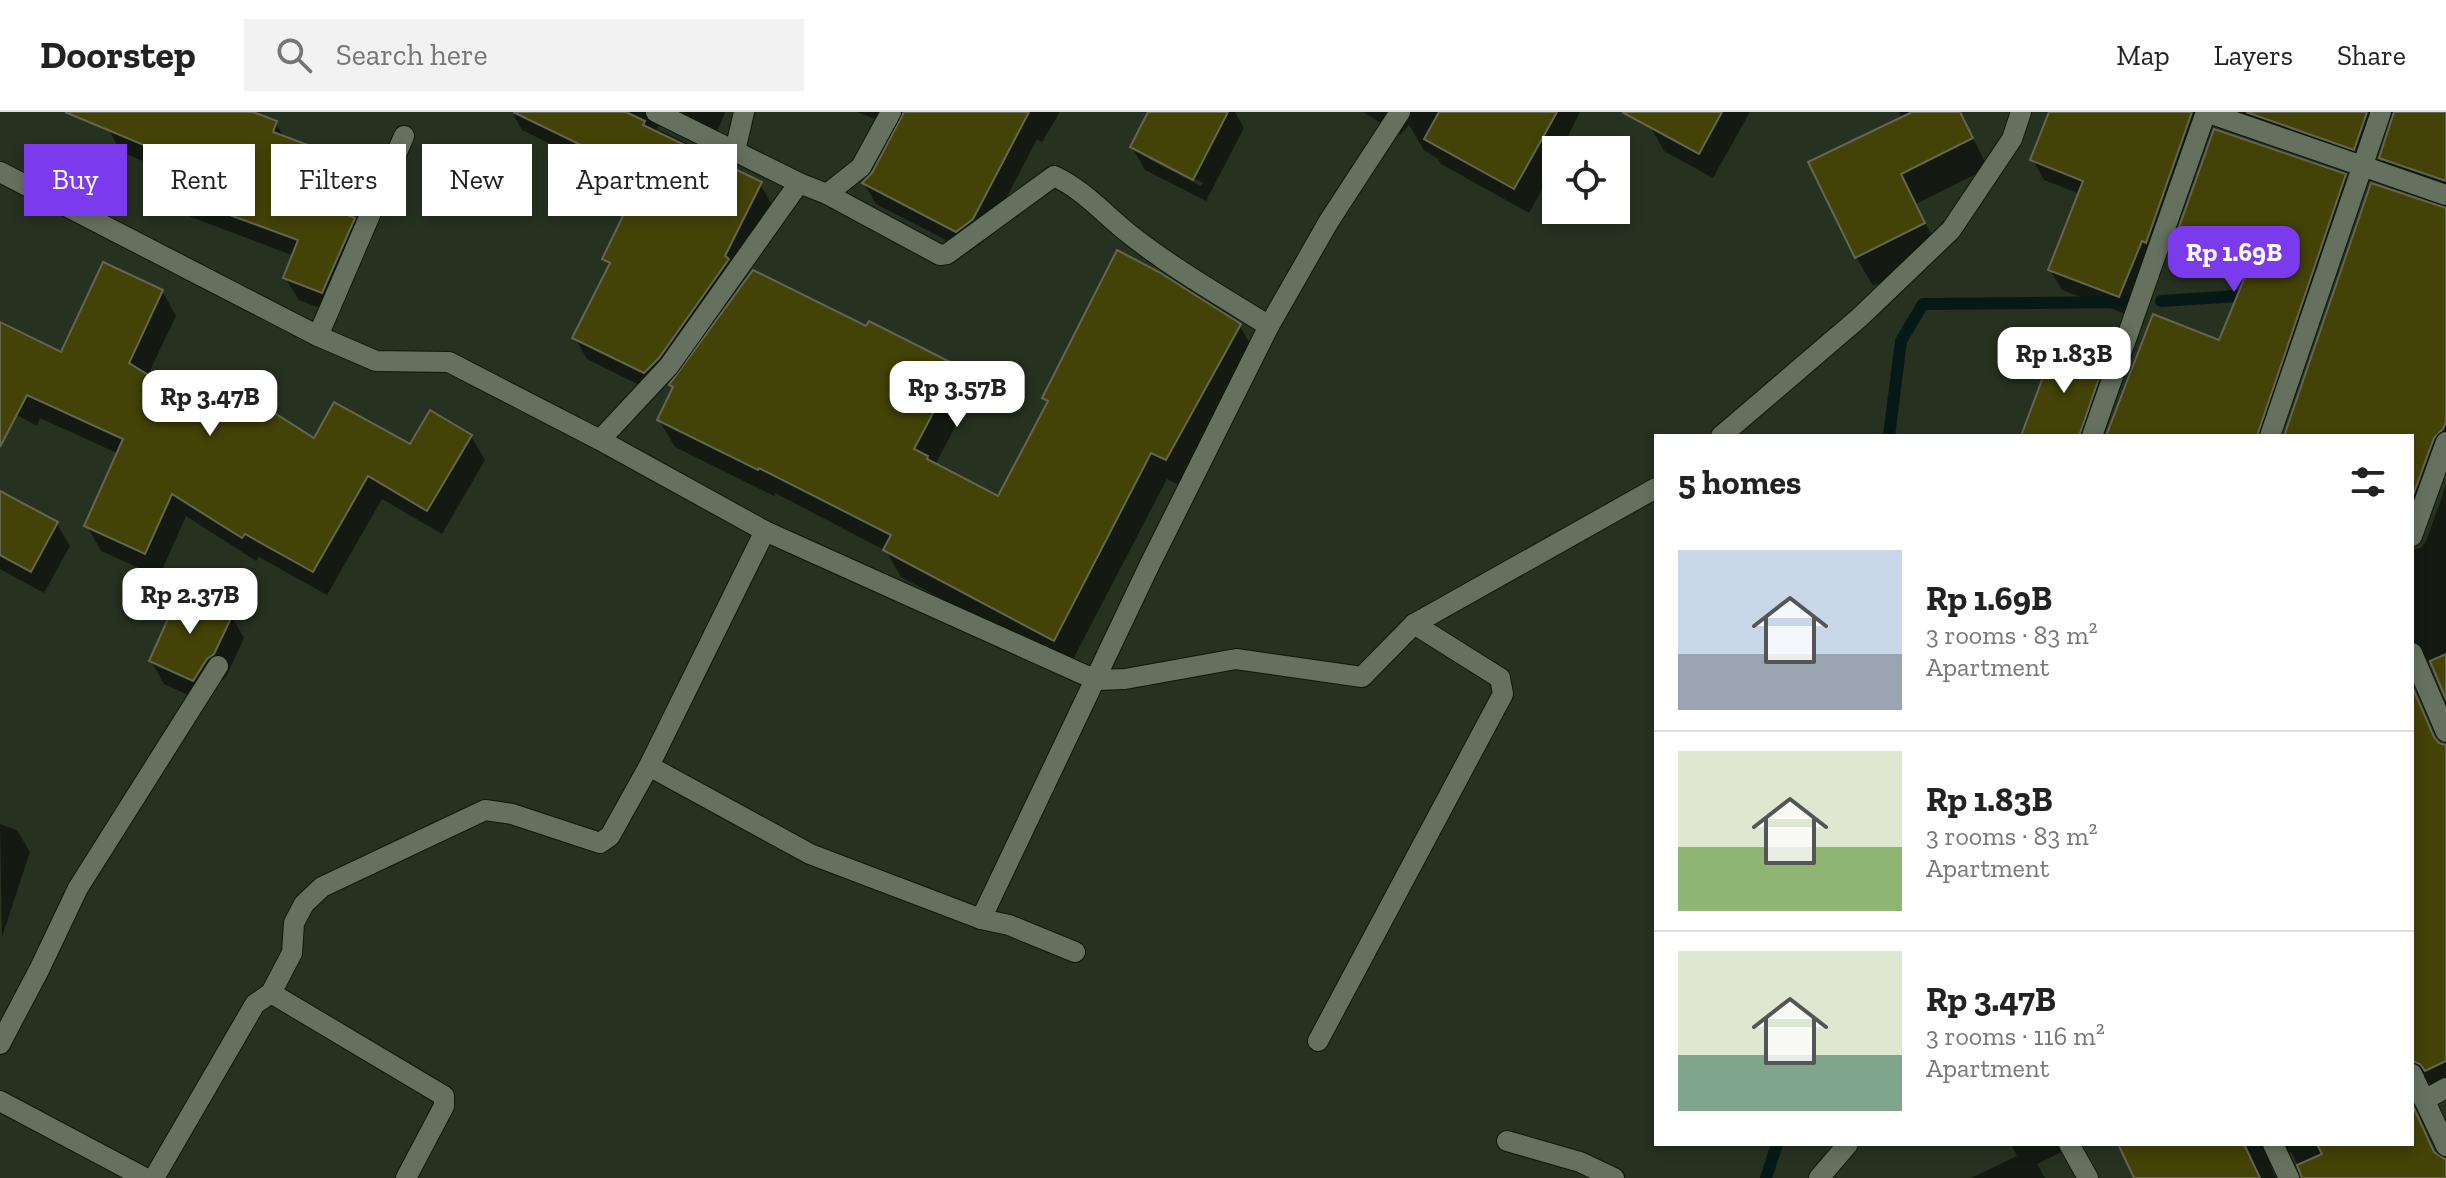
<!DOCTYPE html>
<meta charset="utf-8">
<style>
body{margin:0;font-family:"Zilla Slab",serif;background:#f2f2f2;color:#222;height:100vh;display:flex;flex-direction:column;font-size:30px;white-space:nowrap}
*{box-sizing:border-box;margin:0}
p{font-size:26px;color:#767676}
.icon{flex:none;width:44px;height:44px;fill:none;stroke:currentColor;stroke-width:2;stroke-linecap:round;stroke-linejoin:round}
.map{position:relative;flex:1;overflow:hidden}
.panel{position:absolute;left:1654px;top:322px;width:760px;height:712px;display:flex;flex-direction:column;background:#fff;border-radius:0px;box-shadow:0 4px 12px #0003}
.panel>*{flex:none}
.banner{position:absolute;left:24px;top:32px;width:760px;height:72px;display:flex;gap:16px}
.tools{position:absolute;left:1542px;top:24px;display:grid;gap:16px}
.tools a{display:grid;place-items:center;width:88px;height:88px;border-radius:0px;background:#fff;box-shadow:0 4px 12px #0003;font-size:40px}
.price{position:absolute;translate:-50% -68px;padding:0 18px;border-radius:16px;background:#fff;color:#222;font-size:26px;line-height:52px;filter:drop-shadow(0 2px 4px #0008)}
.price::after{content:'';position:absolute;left:50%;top:48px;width:24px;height:18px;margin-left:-12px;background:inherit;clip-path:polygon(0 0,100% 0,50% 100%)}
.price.active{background:#7c3aed;color:#fff}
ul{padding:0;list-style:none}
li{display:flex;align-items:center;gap:24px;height:200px;padding:0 24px}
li+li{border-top:2px solid #e0e0e0}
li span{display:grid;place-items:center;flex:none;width:224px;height:160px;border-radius:0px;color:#555}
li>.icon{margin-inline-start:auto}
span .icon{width:96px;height:96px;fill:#fffc;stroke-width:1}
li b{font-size:34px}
h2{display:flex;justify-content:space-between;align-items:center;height:96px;padding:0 24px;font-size:34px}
.tag{padding:0 28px;border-radius:0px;background:#fff;box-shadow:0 4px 12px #0003;font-size:28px;line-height:72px}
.tag.active{background:#7c3aed;color:#fff}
header{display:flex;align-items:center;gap:48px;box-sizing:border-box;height:112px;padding:0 40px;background:#fff;border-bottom:2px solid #e0e0e0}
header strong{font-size:38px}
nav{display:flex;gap:44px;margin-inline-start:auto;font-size:28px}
.search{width:560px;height:72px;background:#f2f2f2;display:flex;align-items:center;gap:20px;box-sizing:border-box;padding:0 28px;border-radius:0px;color:#767676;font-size:30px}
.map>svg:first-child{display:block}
.shadow{fill:#0007;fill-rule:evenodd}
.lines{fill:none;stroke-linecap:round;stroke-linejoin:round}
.stream{stroke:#071916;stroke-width:12}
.building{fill:#434207;stroke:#656652;stroke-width:2}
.street-casing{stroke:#101809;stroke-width:22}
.secondary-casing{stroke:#101809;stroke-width:22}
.street{stroke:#65715e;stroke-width:20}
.secondary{stroke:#65715e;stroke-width:20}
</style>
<header>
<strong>Doorstep</strong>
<div class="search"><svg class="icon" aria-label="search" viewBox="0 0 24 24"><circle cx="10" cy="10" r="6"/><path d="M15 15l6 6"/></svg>Search here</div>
<nav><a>Map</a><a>Layers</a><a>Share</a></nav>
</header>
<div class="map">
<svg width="2446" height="1066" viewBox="0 0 2446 1066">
<rect width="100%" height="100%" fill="#273120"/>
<!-- shadow -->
<g class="shadow">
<path d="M 115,0 L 247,0 L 276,11 L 284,26 L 322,40 L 336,63 L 323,96 L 353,108 L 366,130 L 335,202 L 299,188 L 285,166 L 294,144 L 191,105 L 178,82 L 184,66 L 121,40 L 108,17 Z"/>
<path d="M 512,0 L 725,0 L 714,28 L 660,11 L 657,17 L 692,34 L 695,40 L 760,72 L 772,93 L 740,169 L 670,267 L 657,282 L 587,247 L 575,226 L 610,156 L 604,147 L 639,76 L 522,18 Z"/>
<path d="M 857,0 L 1060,0 L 1042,30 L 1037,27 L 984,129 L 969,140 L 876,92 L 864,71 L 874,62 L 904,7 L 893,14 Z"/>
<path d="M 1150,0 L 1235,0 L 1244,16 L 1206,89 L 1145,58 L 1132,35 ZM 1149,43 L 1203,71 L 1201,74 L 1149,47 Z"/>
<path d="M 1363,0 L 1580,0 L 1567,26 L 1569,29 L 1564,38 L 1556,38 L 1556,52 L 1529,101 L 1441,52 L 1438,47 L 1424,38 L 1409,13 L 1400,23 Z"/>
<path d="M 1658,0 L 1750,0 L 1713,66 L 1664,39 L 1650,14 Z"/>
<path d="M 1899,0 L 1960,0 L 1988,56 L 1916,92 L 1940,141 L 1873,174 L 1856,145 L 1902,7 Z"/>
<path d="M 2051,0 L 2446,0 L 2446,84 L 2393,66 L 2381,46 L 2394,7 L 2389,7 L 2380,15 L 2366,57 L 2216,6 L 2204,16 L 2131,204 L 2062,178 L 2050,158 L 2080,82 L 2044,68 L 2033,48 Z"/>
<path d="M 2345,64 L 2356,84 L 2262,324 L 2254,310 L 2251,312 L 2258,324 L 2108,324 L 2154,205 L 2220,230 L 2244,173 L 2187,152 L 2176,132 Z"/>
<path d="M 2446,97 L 2446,345 L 2412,436 L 2412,324 L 2286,324 Z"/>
<path d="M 162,179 L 176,204 L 147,265 L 192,292 L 254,308 L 314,329 L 411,335 L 471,324 L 485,348 L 442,422 L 382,387 L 327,483 L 259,445 L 256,449 L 186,404 L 159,465 L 101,439 L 87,414 L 119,342 L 40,306 L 37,314 L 13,301 L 0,322 L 0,212 L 62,243 Z"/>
<path d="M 1239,213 L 1255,240 L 1181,374 L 1167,367 L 1069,555 L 901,465 L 886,439 L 775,381 L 774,384 L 675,335 L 659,308 L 674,278 L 671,273 L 867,217 L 956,256 L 972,283 L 935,353 L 999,386 L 1048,292 L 1045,286 Z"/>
<path d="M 2102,253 L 2114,273 L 2096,324 L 2023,324 Z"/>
<path d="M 2446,374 L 2446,582 L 2432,550 L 2419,548 L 2412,554 L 2412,438 L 2421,436 L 2426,429 Z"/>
<path d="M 0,381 L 57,412 L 70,434 L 44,481 L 0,457 Z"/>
<path d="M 231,503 L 244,526 L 226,565 L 219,570 L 206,591 L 164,572 L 151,549 Z"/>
<path d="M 2412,571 L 2438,633 L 2446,634 L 2446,987 L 2427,969 L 2417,970 L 2412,978 Z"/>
<path d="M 0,712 L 17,718 L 30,740 L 2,825 Z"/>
<path d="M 2412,992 L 2436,1043 L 2446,1049 L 2446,1066 L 2304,1066 L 2292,1041 L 2286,1038 L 2278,1040 L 2270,1053 L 2276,1066 L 2136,1066 L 2119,1032 L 2412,1032 Z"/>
<path d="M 2011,1032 L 2078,1032 L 2037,1052 L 2045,1066 L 1971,1066 L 2017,1044 Z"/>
</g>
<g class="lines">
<!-- stream -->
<g class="stream">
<path d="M 2161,189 L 2253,183"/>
<path d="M 1889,324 L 1901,229 L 1923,192 L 2128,190"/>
<path d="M 1766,1066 L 1777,1032"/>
</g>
</g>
<!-- building -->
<g class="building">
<path d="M 65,0 L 253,0 L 277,9 L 273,20 L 324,39 L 305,87 L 355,106 L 322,181 L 283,166 L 298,128 L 175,83 L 187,51 Z"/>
<path d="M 513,0 L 626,0 L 645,9 L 643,13 L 762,70 L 725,144 L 729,147 L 659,246 L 644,261 L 572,226 L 610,151 L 602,147 L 643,63 Z"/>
<path d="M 904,0 L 1029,0 L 973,107 L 956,120 L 862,71 L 872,61 Z"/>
<path d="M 1148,0 L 1228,0 L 1193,68 L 1130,35 Z"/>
<path d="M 1439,0 L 1557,0 L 1514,77 L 1424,27 Z"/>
<path d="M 1622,0 L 1722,0 L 1699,42 Z"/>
<path d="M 1912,0 L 1960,0 L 1973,26 L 1901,62 L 1925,111 L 1855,146 L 1808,50 Z"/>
<path d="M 2049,0 L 2192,0 L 2146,131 L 2142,129 L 2119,185 L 2048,158 L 2083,69 L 2030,48 Z"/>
<path d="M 2246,0 L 2367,0 L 2354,38 Z"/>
<path d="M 2394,0 L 2446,0 L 2446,69 L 2379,46 Z"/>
<path d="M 2214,17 L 2346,62 L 2257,324 L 2106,324 L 2153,202 L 2219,228 L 2247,160 L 2173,132 Z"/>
<path d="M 2371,71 L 2446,96 L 2446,310 L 2443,317 L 2434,326 L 2412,386 L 2412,324 L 2284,324 Z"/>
<path d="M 1117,138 L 1159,160 L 1241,212 L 1166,348 L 1151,341 L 1054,529 L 883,438 L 891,423 L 759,356 L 758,358 L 657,308 L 673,275 L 669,273 L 753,158 L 866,214 L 869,209 L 958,254 L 914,337 L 928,344 L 927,347 L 998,384 L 1048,289 L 1042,286 Z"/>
<path d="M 103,150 L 163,178 L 129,251 L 191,289 L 201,273 L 253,305 L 262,293 L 314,326 L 334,290 L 410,332 L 430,298 L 472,323 L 427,399 L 368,364 L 313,460 L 245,422 L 242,426 L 172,382 L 145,442 L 84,414 L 123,327 L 27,283 L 0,335 L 0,210 L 61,240 Z"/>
<path d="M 2055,233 L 2104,252 L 2079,324 L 2021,324 Z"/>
<path d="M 0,379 L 58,410 L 31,460 L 0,443 Z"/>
<path d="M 181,478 L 233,502 L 214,542 L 207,547 L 193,569 L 149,549 Z"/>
<path d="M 2446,542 L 2446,587 L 2430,549 Z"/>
<path d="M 2412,574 L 2434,625 L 2439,631 L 2446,633 L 2446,949 L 2425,959 L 2420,952 L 2412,949 Z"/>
<path d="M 2412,992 L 2434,1040 L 2446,1048 L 2446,1066 L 2302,1066 L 2297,1053 L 2322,1042 L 2317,1032 L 2412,1032 Z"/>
<path d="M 2118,1032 L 2244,1032 L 2260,1066 L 2134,1066 Z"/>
</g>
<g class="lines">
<!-- street casing -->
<g class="street-casing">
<g id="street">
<path d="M 656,0 L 799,71"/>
<path d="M 735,39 L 744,0"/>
<path d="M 0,60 L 318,224 L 376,249 L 449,250 L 600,328 L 765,419 L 1096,568 L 1125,567 L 1236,547 L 1362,565 L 1414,512 L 1656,376"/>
<path d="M 827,82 L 940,143 L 947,142 L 1054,64 C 1084,78 1103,101 1128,121 C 1172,156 1221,184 1269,214"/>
<path d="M 318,224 L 404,24"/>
<path d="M 1721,324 L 1859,206 L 1951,118 L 2012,27 L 2021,0"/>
<path d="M 2092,324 L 2206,0 L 2446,83"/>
<path d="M 600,328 L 669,254 L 799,71 L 827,82 L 861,55 L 891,0"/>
<path d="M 2412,424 L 2446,330"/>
<path d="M 2412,541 L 2446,620"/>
<path d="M 649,654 L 810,742 L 981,807"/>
<path d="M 1075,840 L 1009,813 L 981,807 L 1150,452 L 1269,214 L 1329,109 L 1400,0"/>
<path d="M 271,881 L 444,984 L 444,994 L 406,1066"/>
<path d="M 1318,929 L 1503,582 L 1500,566 L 1414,512"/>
<path d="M 0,932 L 39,858 L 78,776 L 218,554"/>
<path d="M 2424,988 L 2446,976"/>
<path d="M 0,989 L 145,1066"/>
<path d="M 1507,1029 L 1580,1050 L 1614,1066"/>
<path d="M 2069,1032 L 2088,1066"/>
<path d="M 2273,1032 L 2289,1066"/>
<path d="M 154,1066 L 255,892 L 271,881 L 292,841 L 294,811 L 304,792 L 322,775 L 485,698 L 512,702 L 600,731 L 610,724 L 649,654 L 765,419"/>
<path d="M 1819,1066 L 1848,1032"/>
</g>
</g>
<!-- secondary casing -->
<g class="secondary-casing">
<g id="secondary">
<path d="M 2270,324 L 2381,0"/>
<path d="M 2412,962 L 2446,1034"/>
</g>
</g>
<!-- street -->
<use href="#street" class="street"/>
<!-- secondary -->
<use href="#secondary" class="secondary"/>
</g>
</svg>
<div class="tools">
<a><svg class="icon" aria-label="locate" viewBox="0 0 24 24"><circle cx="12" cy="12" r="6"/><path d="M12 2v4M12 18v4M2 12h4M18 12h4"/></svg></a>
</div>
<b class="price active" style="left:2234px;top:182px">Rp 1.69B</b>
<b class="price" style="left:2064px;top:283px">Rp 1.83B</b>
<b class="price" style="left:957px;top:317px">Rp 3.57B</b>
<b class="price" style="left:210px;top:326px">Rp 3.47B</b>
<b class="price" style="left:190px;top:524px">Rp 2.37B</b>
<div class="banner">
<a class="tag active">Buy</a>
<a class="tag">Rent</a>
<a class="tag">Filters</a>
<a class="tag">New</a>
<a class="tag">Apartment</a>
</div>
<section class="panel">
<h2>5 homes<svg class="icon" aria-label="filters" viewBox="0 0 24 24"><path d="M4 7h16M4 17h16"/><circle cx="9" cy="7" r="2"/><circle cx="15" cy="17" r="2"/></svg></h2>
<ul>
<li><span style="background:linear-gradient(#c9d6e8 65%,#9aa5b1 0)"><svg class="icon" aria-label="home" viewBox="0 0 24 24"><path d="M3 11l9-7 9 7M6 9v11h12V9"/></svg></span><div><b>Rp 1.69B</b><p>3 rooms · 83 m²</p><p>Apartment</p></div></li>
<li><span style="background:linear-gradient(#dfe7d0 60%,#8fb573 0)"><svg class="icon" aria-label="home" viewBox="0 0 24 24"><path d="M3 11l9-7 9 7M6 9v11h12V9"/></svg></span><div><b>Rp 1.83B</b><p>3 rooms · 83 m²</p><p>Apartment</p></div></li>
<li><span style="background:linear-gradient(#dfe7d0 65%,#7fa58c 0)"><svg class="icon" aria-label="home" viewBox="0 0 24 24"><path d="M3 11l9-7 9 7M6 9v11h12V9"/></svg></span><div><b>Rp 3.47B</b><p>3 rooms · 116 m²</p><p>Apartment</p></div></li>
</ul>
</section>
</div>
